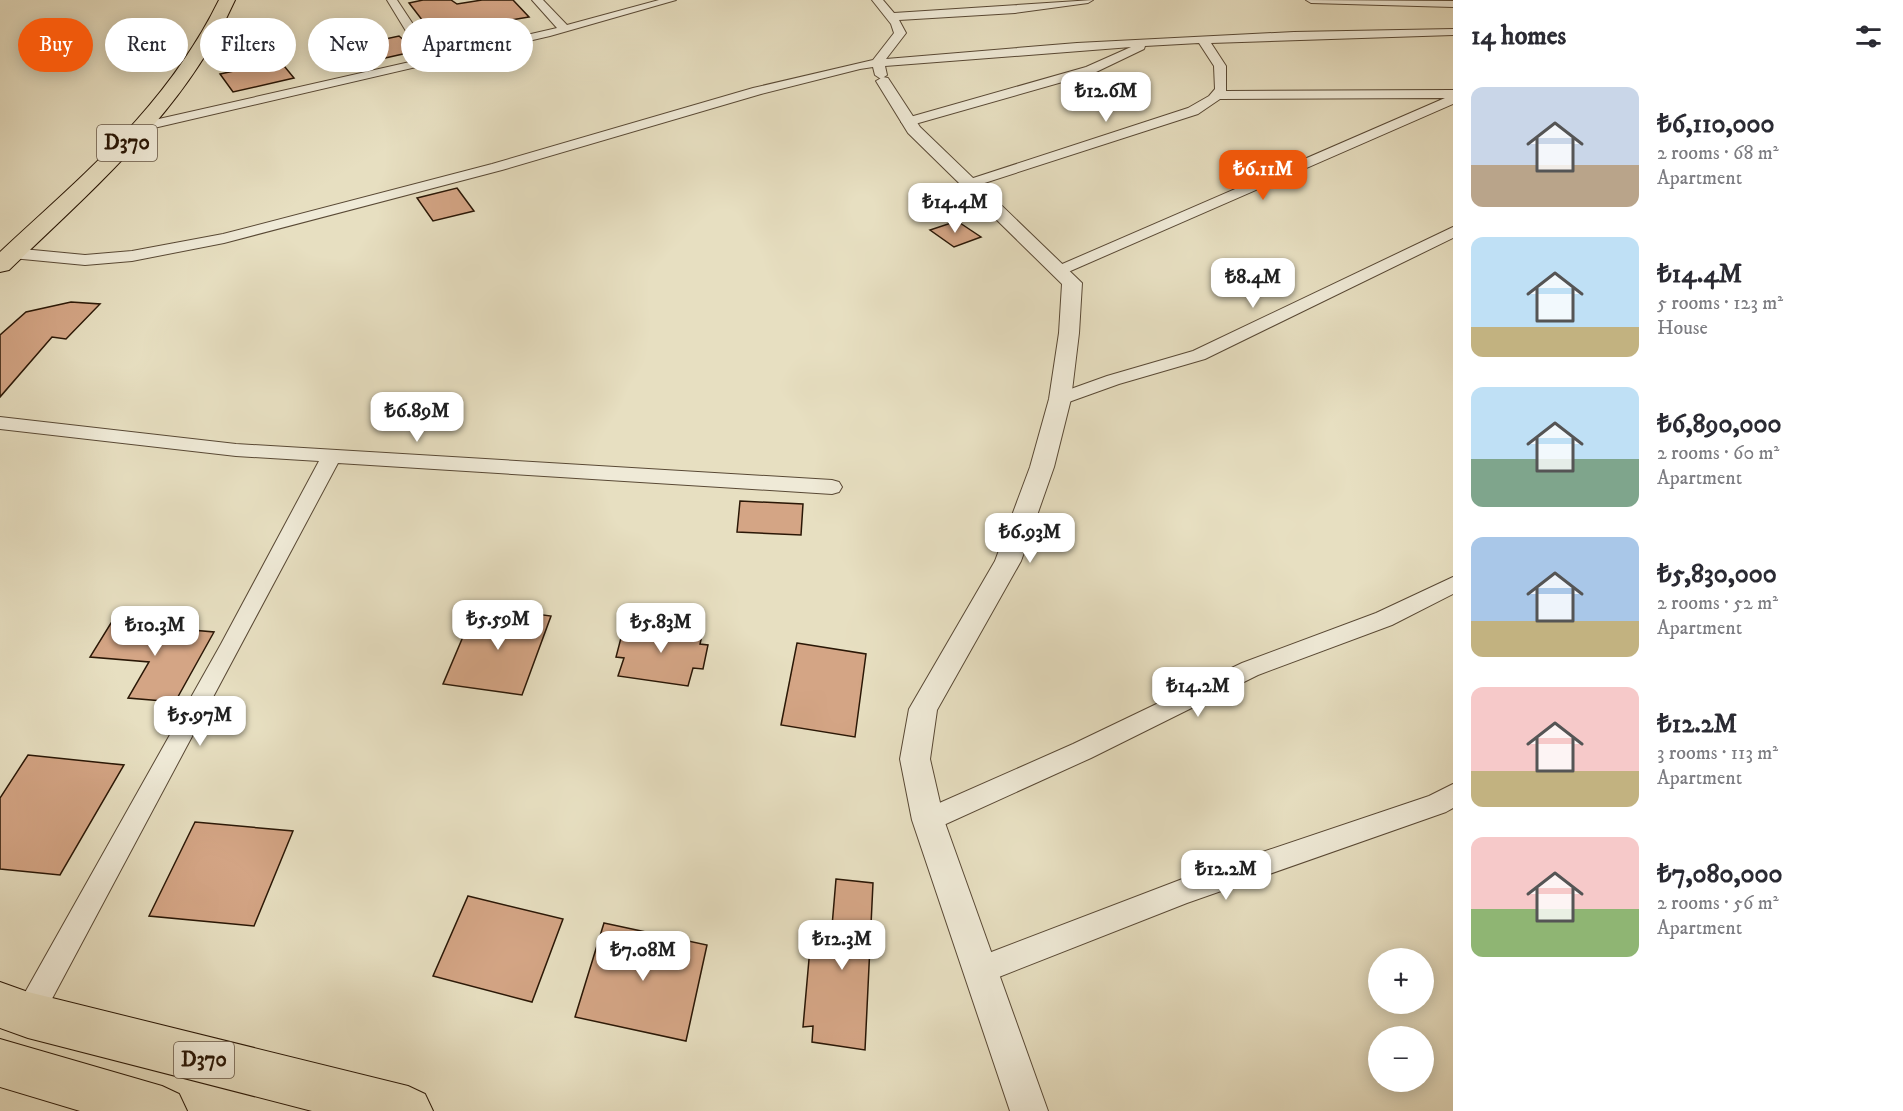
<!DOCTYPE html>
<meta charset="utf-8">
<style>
body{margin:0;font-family:"IM FELL DW Pica",serif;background:#f7f7f7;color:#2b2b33;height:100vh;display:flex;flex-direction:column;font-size:22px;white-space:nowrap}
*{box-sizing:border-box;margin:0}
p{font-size:20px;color:#7c7c81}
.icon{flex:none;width:33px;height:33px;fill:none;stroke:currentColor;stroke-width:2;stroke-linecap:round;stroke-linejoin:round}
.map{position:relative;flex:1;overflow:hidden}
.panel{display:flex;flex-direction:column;background:#fff;width:450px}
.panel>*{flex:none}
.banner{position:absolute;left:18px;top:18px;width:570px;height:54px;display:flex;gap:12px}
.tools{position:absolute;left:1368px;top:948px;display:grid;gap:12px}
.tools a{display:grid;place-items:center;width:66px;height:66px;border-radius:50%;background:#fff;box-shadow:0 3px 15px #0003;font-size:30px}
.price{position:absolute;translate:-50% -51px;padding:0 14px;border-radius:12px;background:#fff;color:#222;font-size:20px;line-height:39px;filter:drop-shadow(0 2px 3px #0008)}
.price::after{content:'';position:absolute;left:50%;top:36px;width:18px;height:14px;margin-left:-9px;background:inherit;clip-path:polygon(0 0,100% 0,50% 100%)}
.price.current{background:#ea580c;color:#fff}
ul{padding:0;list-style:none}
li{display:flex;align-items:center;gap:18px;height:150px;padding:0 18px}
li span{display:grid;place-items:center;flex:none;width:168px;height:120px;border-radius:12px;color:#555}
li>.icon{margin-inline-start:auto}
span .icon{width:72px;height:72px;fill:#fffc;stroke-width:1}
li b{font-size:26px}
h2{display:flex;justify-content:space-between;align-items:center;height:72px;padding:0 18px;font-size:26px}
.pill{padding:0 21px;border-radius:27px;background:#fff;box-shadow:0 3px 15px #0003;font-size:21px;line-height:54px}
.pill.current{background:#ea580c;color:#fff}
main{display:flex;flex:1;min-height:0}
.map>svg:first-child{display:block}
.building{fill:#d4a585;stroke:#2a1706;stroke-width:1.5}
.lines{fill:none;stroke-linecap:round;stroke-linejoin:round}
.minor-casing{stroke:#594935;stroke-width:2}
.tertiary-casing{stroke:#594935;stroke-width:2}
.trunk-casing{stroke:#2a1706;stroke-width:2}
.minor{fill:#efead7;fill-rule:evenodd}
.tertiary{fill:#efead7;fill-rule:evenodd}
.trunk{fill:#e7dfc1;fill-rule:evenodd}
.labels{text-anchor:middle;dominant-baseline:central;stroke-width:6;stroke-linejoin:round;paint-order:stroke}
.shield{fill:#efead7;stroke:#655645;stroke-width:1.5}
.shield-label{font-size:21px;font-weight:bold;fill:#2a1706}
</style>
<main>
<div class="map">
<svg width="1453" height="1111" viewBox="0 0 1453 1111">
<rect width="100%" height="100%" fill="#e7dfc1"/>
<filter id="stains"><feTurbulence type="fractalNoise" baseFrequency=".00333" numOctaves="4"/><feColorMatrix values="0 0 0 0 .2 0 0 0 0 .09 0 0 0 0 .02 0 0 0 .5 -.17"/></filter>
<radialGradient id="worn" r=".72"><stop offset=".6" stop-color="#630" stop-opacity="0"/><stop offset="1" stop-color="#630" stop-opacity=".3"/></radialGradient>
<!-- building -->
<g class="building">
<path d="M 423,0 L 451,0 L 457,4 L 482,0 L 513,0 L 529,17 L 468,27 L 472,32 L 436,38 L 409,3 Z"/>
<path d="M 399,36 L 416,51 L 359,64 L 344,48 Z"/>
<path d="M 280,61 L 294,78 L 233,92 L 220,74 Z"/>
<path d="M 457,188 L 474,211 L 433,221 L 417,198 Z"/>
<path d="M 957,221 L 981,237 L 954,247 L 930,230 Z"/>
<path d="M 71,302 L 100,304 L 66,339 L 52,337 L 0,397 L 0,335 L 26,312 Z"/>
<path d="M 740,501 L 803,504 L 801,535 L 737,532 Z"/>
<path d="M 476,606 L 551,616 L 522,695 L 443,684 Z"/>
<path d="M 634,622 L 703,631 L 700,644 L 708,645 L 703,669 L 693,668 L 688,686 L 618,676 L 624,658 L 616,657 L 622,634 L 630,635 Z"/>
<path d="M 111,623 L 214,632 L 175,702 L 128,698 L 149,662 L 90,657 Z"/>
<path d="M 797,643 L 866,654 L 855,737 L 781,725 Z"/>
<path d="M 28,755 L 124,765 L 60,875 L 0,869 L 0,798 Z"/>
<path d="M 195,822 L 293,831 L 254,926 L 149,916 Z"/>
<path d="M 836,879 L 873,883 L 865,1050 L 812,1042 L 813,1026 L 803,1027 L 810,948 L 830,950 Z"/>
<path d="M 468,896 L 563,919 L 532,1002 L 433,976 Z"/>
<path d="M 604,923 L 707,945 L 686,1041 L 575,1017 Z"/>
</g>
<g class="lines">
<!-- minor casing -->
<g class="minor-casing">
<g id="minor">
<path d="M 387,0 L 397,0 L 434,56 L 557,28 L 532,0 L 543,0 L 567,25 L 659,0 L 676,0 L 550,36 L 141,131 L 134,127 L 141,123 L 423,59 Z"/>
<path d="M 872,0 L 883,0 L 894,13 L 1093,0 L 1088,3 L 1015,13 L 899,20 L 906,33 L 886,59 L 1077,43 L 1294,32 L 1453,29 L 1453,35 L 1211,43 L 1226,66 L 1226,91 L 1453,90 L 1453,104 L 1059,276 L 1051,271 L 1053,268 L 1445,98 L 1220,99 L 1198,114 L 969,188 L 962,184 L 964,181 L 1188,108 L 1209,96 L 1215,89 L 1214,66 L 1199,43 L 1145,46 L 1144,49 L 1094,73 L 908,126 L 901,122 L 903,119 L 1086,67 L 1131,47 L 885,66 L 887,75 L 881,79 L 875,75 L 873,67 L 860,69 L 761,94 L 502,170 L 224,243 L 132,261 L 85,265 L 12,258 L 4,253 L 12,248 L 85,255 L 132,251 L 223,234 L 492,164 L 753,88 L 873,60 L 894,33 L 891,24 Z"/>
<path d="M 1306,0 L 1453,1 L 1453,7 L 1311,3 Z"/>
<path d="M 1453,227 L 1453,238 L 1205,359 L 1119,384 L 1066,403 L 1054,403 L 1051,399 L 1054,395 L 1107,376 L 1193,351 Z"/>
<path d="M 0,417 L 236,444 L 832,480 L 839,482 L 842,487 L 839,492 L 832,494 L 338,463 L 38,1025 L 28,1030 L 18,1025 L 13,1015 L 18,1005 L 221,644 L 319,461 L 236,456 L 0,429 Z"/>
<path d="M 1453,577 L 1453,594 L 1392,625 L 1258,675 L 1091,758 L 937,828 L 928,831 L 919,828 L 915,820 L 919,812 L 1073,744 L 1242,663 L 1376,613 Z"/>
<path d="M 1453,784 L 1453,808 L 1446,812 L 1187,903 L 981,984 L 971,980 L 967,970 L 971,960 L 981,956 L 1185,878 L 1429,796 Z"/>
</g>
</g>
<!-- tertiary casing -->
<g class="tertiary-casing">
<path id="tertiary" d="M 883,77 L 888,78 L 920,127 L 1082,283 L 1079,333 L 1071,399 L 1054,467 L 1021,561 L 937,710 L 930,759 L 944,820 L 1048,1111 L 1010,1111 L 912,820 L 900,759 L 909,709 L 995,561 L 1030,467 L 1049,399 L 1059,333 L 1062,284 L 908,133 L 876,81 Z"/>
</g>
<!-- trunk casing -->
<g class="trunk-casing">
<g id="trunk">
<path d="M 219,0 L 235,0 C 185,111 95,187 9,270 L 0,272 L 0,252 C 85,173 167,106 219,0 Z"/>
<path d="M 0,982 L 28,992 L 408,1086 L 425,1094 L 433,1111 L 312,1111 L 28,1038 L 0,1028 Z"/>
<path d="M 0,1039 L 162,1086 L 179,1094 L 187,1111 L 80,1111 L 0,1087 Z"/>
</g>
</g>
<!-- minor -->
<use href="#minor" class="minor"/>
<!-- tertiary -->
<use href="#tertiary" class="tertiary"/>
<!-- trunk -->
<use href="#trunk" class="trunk"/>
</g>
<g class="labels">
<!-- shield labels -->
<g class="shield">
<rect x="97" y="125" width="60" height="36" rx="4.5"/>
<rect x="174" y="1042" width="60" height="36" rx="4.5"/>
</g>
<g class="shield-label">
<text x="127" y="143">D370</text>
<text x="204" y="1060">D370</text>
</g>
</g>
<rect width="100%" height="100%" filter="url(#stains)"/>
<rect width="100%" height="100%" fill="url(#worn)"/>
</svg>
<div class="tools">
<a>+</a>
<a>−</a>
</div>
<b class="price" style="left:1106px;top:123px">₺12.6M</b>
<b class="price current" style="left:1263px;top:201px">₺6.11M</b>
<b class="price" style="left:955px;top:234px">₺14.4M</b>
<b class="price" style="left:1253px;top:309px">₺8.4M</b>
<b class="price" style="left:417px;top:443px">₺6.89M</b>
<b class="price" style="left:1030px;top:564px">₺6.93M</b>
<b class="price" style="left:498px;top:651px">₺5.59M</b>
<b class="price" style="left:661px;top:654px">₺5.83M</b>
<b class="price" style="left:155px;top:657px">₺10.3M</b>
<b class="price" style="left:1198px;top:718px">₺14.2M</b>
<b class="price" style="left:200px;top:747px">₺5.97M</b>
<b class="price" style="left:1226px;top:901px">₺12.2M</b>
<b class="price" style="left:842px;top:971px">₺12.3M</b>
<b class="price" style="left:643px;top:982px">₺7.08M</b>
<div class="banner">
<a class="pill current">Buy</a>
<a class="pill">Rent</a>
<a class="pill">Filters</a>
<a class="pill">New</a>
<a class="pill">Apartment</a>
</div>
</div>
<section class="panel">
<h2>14 homes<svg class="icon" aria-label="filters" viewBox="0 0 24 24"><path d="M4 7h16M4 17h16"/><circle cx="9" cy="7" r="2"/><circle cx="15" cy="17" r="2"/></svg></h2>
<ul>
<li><span style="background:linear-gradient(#c9d6e8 65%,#b9a48a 0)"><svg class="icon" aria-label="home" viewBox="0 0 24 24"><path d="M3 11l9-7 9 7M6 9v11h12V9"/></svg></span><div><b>₺6,110,000</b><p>2 rooms · 68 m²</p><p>Apartment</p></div></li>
<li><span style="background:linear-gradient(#bfe0f5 75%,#c2b280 0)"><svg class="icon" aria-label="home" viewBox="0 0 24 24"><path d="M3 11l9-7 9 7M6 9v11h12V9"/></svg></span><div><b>₺14.4M</b><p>5 rooms · 123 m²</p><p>House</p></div></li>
<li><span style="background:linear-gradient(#bfe0f5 60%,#7fa58c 0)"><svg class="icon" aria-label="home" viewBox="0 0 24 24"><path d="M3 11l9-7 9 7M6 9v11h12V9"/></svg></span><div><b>₺6,890,000</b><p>2 rooms · 60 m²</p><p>Apartment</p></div></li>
<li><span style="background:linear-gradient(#a9c7e8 70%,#c2b280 0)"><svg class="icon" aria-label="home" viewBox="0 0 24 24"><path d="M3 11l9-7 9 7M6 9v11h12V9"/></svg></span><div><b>₺5,830,000</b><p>2 rooms · 52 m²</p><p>Apartment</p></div></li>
<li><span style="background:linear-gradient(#f6c9c9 70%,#c2b280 0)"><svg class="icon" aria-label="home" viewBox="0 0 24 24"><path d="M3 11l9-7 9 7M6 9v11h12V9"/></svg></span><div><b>₺12.2M</b><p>3 rooms · 113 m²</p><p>Apartment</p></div></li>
<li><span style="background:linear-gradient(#f6c9c9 60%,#8fb573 0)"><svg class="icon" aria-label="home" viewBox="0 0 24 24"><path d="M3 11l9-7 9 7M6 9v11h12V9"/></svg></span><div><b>₺7,080,000</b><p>2 rooms · 56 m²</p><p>Apartment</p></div></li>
</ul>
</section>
</main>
